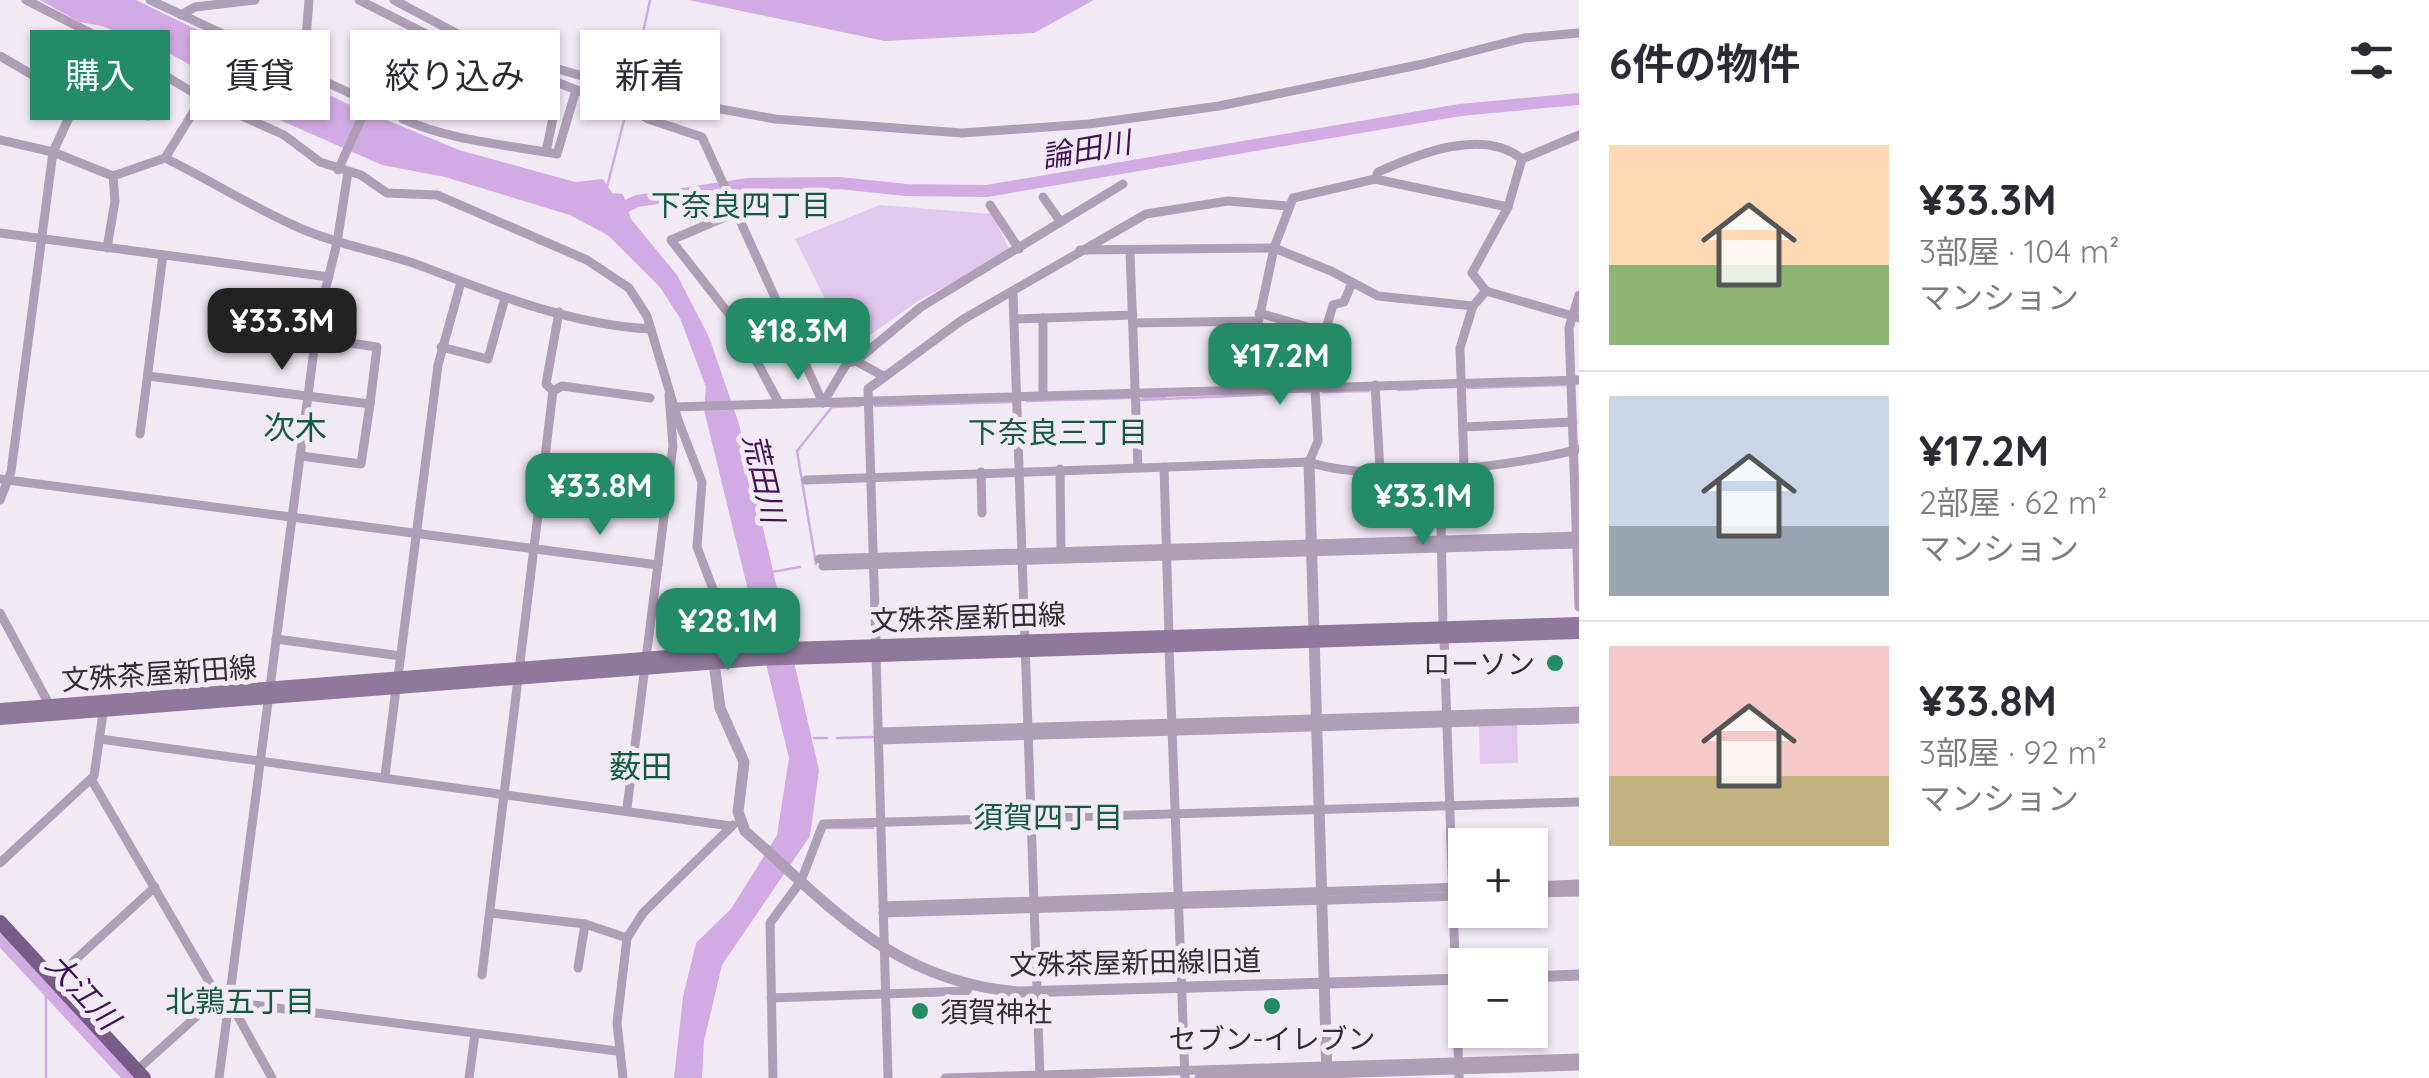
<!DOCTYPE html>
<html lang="ja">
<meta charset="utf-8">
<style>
body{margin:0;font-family:Quicksand,"Noto Sans JP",sans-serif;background:#f7f7f7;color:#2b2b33;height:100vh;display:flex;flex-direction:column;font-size:38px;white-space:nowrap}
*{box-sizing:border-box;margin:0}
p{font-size:32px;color:#7c7c81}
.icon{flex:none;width:55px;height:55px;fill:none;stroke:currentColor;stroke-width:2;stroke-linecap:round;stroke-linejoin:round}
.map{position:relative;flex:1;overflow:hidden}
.sheet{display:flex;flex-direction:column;background:#fff;width:850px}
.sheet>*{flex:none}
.hud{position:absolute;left:30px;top:30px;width:950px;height:90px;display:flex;gap:20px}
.tools{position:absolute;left:1448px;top:828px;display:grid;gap:20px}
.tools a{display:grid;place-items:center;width:100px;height:100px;border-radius:0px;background:#fff;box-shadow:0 2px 8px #0004;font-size:50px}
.price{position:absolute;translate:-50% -85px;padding:0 22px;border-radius:20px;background:#248b67;color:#fff;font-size:32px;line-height:65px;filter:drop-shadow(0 2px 5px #0008)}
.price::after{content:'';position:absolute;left:50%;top:60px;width:30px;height:22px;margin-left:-15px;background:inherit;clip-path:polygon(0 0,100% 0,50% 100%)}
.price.current{background:#222;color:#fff}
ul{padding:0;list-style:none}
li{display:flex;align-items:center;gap:30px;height:250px;padding:0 30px}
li+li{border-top:2px solid #e1e1e2}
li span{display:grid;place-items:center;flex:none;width:280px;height:200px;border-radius:0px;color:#555}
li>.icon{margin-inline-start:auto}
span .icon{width:120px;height:120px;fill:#fffc;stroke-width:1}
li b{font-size:42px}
h2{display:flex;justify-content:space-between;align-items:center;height:120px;padding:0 30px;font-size:42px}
.tag{padding:0 35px;border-radius:0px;background:#fff;box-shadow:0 2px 8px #0004;font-size:35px;line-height:90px}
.tag.current{background:#248b67;color:#fff}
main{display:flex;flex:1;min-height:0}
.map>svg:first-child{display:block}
.green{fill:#e2c7ef}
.water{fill:#d2abe4}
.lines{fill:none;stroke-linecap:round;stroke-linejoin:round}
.stream{stroke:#d2abe4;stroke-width:2.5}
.river{stroke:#d2abe4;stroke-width:12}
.minor{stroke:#ae9eb7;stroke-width:9}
.tertiary{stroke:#ae9eb7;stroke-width:11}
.secondary{stroke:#90779b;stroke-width:12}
.primary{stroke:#795b87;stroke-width:14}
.poi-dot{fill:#248b67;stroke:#f1eaf5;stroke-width:4}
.labels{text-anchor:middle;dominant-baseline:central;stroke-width:10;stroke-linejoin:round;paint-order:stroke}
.street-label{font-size:28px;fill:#312e32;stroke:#f1eaf5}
.poi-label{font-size:28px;fill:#312e32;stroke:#f1eaf5;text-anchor:end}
.water-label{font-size:30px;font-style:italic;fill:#421154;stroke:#f1eaf5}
.neighbourhood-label{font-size:30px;fill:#135a41;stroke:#f1eaf5}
.quarter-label{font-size:32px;fill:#135a41;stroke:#f1eaf5}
</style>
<main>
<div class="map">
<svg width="1579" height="1078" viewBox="0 0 1579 1078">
<rect width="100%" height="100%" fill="#f1eaf5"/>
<!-- green -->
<g class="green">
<path d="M 880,205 L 992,214 L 1011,253 L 921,299 L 850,349 L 795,239 Z"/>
<path d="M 1517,723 L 1518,763 L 1480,764 L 1479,725 Z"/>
</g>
<!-- water -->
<g class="water">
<path d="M 40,0 L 136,0 L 348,104 L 459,150 L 575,182 L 603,179 L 612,193 L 623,194 L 631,219 L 677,275 L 709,337 L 739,424 L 819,770 L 810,836 L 722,965 L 704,1041 L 702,1078 L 674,1078 L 683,997 L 696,943 L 731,909 L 777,835 L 789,758 L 704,410 L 706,387 L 680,318 L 659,286 L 609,236 L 570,215 L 445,177 L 382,165 L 266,114 L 248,98 L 162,49 L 102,26 L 79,22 Z"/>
<path d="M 689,0 L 1094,0 L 1034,33 L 885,41 Z"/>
</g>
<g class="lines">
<!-- stream -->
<g class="stream">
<path d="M 632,85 L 650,0"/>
<path d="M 607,187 L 631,93"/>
<path d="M 1468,388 L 1565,385"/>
<path d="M 1398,390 L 1418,389"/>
<path d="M 1323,392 L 1369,391"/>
<path d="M 1143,398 L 1165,397"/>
<path d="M 1140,400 L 1280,394"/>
<path d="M 1027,401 L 1130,398"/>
<path d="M 875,406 L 1011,402"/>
<path d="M 816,564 L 797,451 L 832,407 L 860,406"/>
<path d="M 772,572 L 800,567"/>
<path d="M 814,738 L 827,738"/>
<path d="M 837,738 L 873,737"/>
<path d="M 825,828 L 873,828"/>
<path d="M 46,1078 L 46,989"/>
</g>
<!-- river -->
<g class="river">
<path d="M 614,212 L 637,201 L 748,184 L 839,183 L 906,190 L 987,191 L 1460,110 L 1579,99"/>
<path d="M 0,939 L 129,1078"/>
</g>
<!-- minor -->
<g class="minor">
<path d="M 26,0 L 118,47 L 202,98 L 284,135 L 320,162 L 361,175 L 387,193 L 437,195 L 587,260 L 629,288 L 647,316 L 678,420 L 702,482 L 697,547 L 716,597 L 713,653"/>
<path d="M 150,0 L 369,102"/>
<path d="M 309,0 L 304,63 L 323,77"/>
<path d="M 359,0 L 444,43"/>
<path d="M 394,0 L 480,46 L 650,96 L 775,119 L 962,133 L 1089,124 L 1219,106 L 1423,64 L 1524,38 L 1579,33"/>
<path d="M 181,15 L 195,7 L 255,0"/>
<path d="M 437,54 L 496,86 L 547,100 L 555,108 L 546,152"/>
<path d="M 0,56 L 77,101 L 148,116 L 161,76"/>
<path d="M 525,63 L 530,71 L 576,90 L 623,103 L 648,119 L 702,137 L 823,403"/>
<path d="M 635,108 L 699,109"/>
<path d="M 403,119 C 447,140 508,145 557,154 L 576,90"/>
<path d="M 1579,135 L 1522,159 L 1508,207 L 1472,273 L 1486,291 L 1579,318"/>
<path d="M 0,140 L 53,152 L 113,176 L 165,158 C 212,181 258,211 307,231 C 345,247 386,252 424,267 C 496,295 573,325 651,329"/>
<path d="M 165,158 L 202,98"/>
<path d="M 338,170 L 369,102 L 412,118 L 431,61 L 444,43 L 512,64 L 520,61"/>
<path d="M 1375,179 L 1378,172 C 1418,154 1483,127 1522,159"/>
<path d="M 1043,197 L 1060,221"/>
<path d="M 990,205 L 1019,249"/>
<path d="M 737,212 L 671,240 L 736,323 L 779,403"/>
<path d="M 0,233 L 329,277"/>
<path d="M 107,248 L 115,201 L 113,176"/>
<path d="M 1080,250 L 1274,248 L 1331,271 L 1378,296 L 1473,306 L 1486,291"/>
<path d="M 1130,252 L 1138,467"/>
<path d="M 1013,294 L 1040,1078"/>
<path d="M 1579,295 L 1569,328 L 1579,607"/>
<path d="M 1259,313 L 1325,332 L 1315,388 L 1318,441 L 1309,462"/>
<path d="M 1016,319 L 1133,315"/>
<path d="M 1133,323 L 1257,321"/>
<path d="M 1325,332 L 1333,305 L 1344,302 L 1352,283"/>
<path d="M 441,347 L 488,359 L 505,298"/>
<path d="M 856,361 L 921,307 L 1123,184"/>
<path d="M 148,376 L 370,404 L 377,347 L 316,338"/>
<path d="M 1375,385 L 1380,470"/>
<path d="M 1244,390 L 1274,248 L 1293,198 L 1375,179 L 1508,207"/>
<path d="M 553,391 L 562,386 L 650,398"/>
<path d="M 1043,396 L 1043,318"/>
<path d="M 823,403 L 847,363 L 856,361 L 885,377"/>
<path d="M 674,407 L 1579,380"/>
<path d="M 1463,427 L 1573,422"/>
<path d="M 140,434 L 163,255"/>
<path d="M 301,456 L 361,464 L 370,404"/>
<path d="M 1164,467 L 1169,636"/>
<path d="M 1464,467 L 1460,348 L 1473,306"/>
<path d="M 1060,469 L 1061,552"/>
<path d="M 1440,469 L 1443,626"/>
<path d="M 981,472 L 982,513"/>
<path d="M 0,479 L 658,565"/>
<path d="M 806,480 L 1309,462 C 1373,484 1513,466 1579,449"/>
<path d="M 0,500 L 11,472 L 53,152 L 85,83 L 99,38"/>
<path d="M 819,559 L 1579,536"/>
<path d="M 823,566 L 1579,544"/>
<path d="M 0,613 L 50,706"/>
<path d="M 1444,638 L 1459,1078"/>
<path d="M 276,639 L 401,656"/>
<path d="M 876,644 L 868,389 L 962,320 L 1146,214 L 1228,201 L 1288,206"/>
<path d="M 1169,647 L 1185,1078"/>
<path d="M 876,654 L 888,1078"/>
<path d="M 398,677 L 438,365 L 461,282"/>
<path d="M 878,732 L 1579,711"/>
<path d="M 100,739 L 731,826"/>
<path d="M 878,740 L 1579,719"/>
<path d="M 385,776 L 396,689"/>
<path d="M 91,779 L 218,997 L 229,1007"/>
<path d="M 627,808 L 673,446 L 669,395"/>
<path d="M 0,863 L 94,776 L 103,713"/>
<path d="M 1530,886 L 1579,884"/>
<path d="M 1530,893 L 1579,892"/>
<path d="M 883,906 L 1465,887"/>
<path d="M 490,913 L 585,924 L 627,938"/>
<path d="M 883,913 L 1465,896"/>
<path d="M 578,968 L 585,924"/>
<path d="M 482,975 L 553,391 L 546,384 L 559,312"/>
<path d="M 53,980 L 155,887"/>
<path d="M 771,998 L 967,991 L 970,985"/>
<path d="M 229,1002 L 617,1051"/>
<path d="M 231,1004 L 272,1078"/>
<path d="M 137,1070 L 218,997"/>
<path d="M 219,1078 L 318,319 L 337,243 L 348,172"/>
<path d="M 469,1078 L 475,1034"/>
<path d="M 623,1078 L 617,1023 L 627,938 L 643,913 L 733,825"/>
<path d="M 773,1078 L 770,923 L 801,881 L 823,824 L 1579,802"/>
<path d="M 945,1078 L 1579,1058"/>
<path d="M 1199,1078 L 1579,1066"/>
</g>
<!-- tertiary -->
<g class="tertiary">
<path d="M 1309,462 L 1327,1078"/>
<path d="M 713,656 L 720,708 L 744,762 L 738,812 L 745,831 C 833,909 895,982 1019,992 L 1465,979"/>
<path d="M 1530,977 L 1579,975"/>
</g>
<!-- secondary -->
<g class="secondary">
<path d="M 0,709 L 756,649 L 1579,623"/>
<path d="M 0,719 L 758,660 L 1579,633"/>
</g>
<!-- primary -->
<path class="primary" d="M 0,922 L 144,1078"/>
</g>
<!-- markers -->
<g class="poi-dot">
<circle cx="1555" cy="663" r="10"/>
<circle cx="1272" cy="1006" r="10"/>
<circle cx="920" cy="1011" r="10"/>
</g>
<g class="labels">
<!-- street labels -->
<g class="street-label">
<text transform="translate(968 617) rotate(-2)">文殊茶屋新田線</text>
<text transform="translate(159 673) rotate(-4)">文殊茶屋新田線</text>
<text transform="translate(1135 962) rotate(-1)">文殊茶屋新田線旧道</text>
</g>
<!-- poi labels -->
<g class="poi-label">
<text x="1535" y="663">ローソン</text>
<text x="940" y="1011" text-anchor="start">須賀神社</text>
<text x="1272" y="1038" text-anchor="middle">セブン-イレブン</text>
</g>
<!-- water labels -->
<g class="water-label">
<text transform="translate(1086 149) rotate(-10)">論田川</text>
<text transform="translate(764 478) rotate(77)">荒田川</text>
<text transform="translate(83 991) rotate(47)">大江川</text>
</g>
<!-- neighbourhood labels -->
<g class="neighbourhood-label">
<text x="741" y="205">下奈良四丁目</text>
<text x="1058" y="432">下奈良三丁目</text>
<text x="1048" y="817">須賀四丁目</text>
<text x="240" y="1001">北鶉五丁目</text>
</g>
<!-- quarter labels -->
<g class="quarter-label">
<text x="295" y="427">次木</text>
<text x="641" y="766">薮田</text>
</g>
</g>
</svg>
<div class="tools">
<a>+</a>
<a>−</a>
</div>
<b class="price current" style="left:282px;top:373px">¥33.3M</b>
<b class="price" style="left:798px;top:383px">¥18.3M</b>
<b class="price" style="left:1280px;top:408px">¥17.2M</b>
<b class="price" style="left:600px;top:538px">¥33.8M</b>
<b class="price" style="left:1423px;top:548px">¥33.1M</b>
<b class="price" style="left:728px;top:673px">¥28.1M</b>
<div class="hud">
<a class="tag current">購入</a>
<a class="tag">賃貸</a>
<a class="tag">絞り込み</a>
<a class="tag">新着</a>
</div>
</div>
<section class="sheet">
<h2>6件の物件<svg class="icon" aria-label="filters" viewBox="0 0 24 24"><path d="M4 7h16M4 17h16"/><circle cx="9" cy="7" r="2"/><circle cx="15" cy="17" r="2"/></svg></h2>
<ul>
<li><span style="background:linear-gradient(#ffd9b3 60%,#8fb573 0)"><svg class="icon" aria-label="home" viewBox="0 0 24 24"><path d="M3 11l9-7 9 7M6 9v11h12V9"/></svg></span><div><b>¥33.3M</b><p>3部屋 · 104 m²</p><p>マンション</p></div></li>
<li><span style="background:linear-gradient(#c9d6e8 65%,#9aa5b1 0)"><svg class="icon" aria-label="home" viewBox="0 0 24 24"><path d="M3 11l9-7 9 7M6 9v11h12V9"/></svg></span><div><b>¥17.2M</b><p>2部屋 · 62 m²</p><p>マンション</p></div></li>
<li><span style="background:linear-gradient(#f6c9c9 65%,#c2b280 0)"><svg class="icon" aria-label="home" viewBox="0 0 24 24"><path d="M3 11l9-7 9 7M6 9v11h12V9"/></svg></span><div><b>¥33.8M</b><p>3部屋 · 92 m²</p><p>マンション</p></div></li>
</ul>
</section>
</main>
